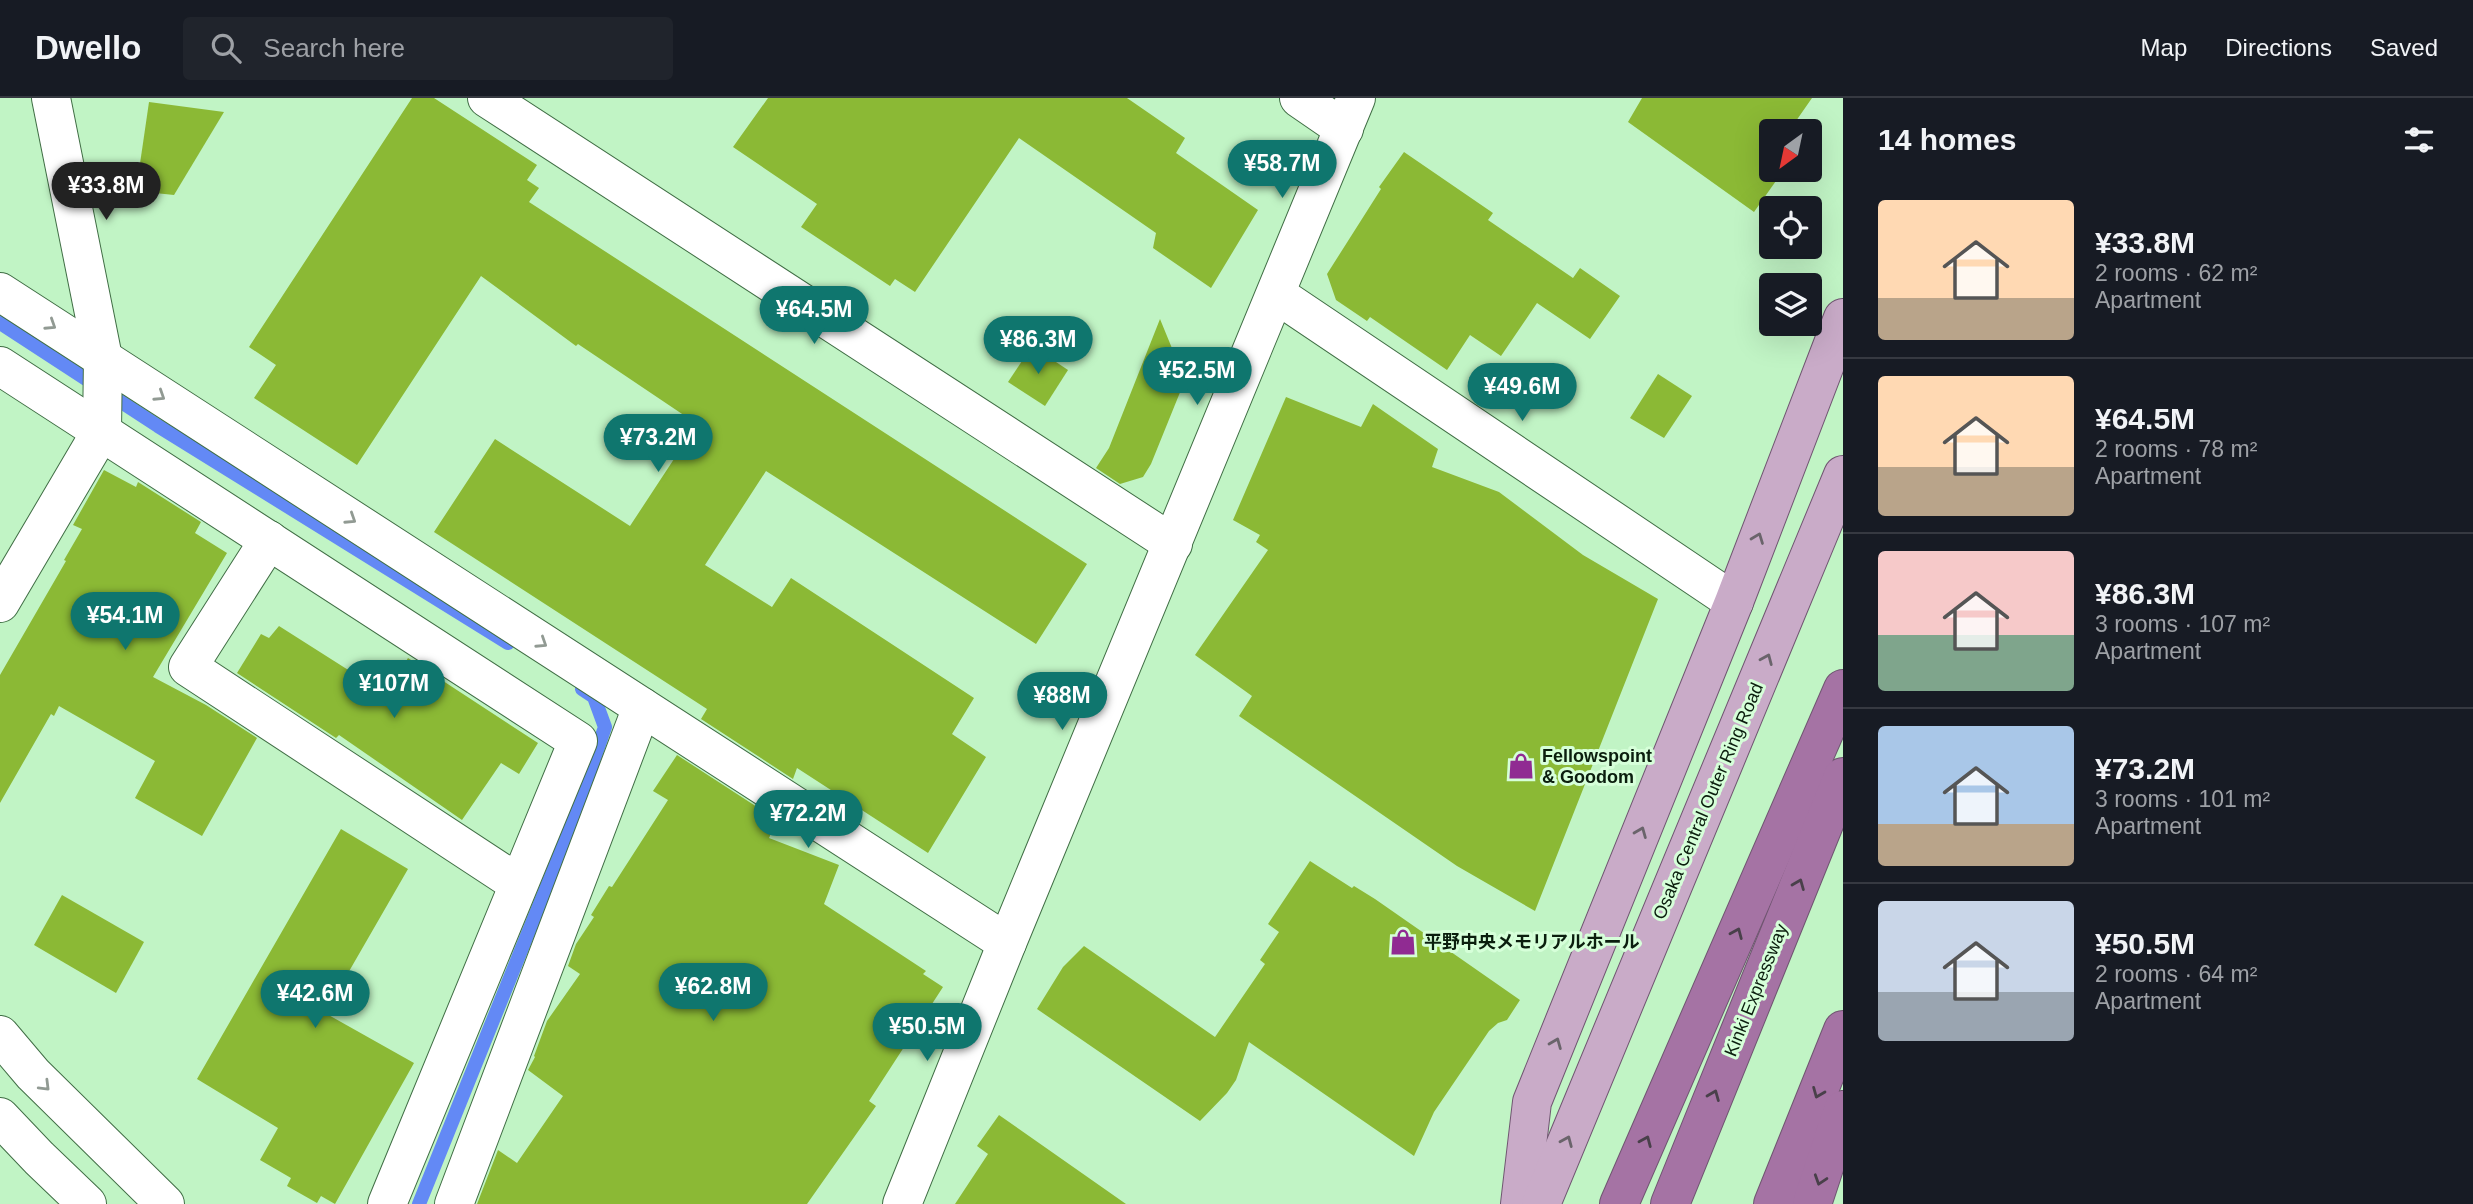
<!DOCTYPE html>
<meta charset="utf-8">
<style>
body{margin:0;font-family:Arial,"Noto Sans JP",sans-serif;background:#20242c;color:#f1f3f6;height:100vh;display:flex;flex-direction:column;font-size:26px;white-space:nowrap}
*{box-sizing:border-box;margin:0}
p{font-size:23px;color:#9ea1a6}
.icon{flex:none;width:38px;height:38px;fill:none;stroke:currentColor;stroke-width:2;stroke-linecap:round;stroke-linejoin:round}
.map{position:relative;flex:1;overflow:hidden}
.sheet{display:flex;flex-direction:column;background:#171b24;width:630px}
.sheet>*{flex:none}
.needle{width:46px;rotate:213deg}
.buttons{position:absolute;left:1759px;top:21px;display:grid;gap:14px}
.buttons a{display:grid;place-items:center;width:63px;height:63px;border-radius:7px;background:#171b24;box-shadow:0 7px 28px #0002;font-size:35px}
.price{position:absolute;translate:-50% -60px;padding:0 16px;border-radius:24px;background:#0f766e;color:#fff;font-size:23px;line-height:46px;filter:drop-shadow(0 2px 4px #0008)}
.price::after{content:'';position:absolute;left:50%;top:42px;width:21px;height:16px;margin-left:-10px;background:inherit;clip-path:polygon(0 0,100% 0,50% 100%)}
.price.active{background:#222;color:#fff}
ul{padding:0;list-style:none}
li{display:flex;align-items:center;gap:21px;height:175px;padding:0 35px}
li+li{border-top:2px solid #363941}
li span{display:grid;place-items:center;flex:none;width:196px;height:140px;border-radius:7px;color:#555}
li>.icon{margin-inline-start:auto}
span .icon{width:84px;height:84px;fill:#fffc;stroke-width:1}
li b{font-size:30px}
h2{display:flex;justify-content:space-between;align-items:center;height:84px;padding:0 35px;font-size:30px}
header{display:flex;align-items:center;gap:42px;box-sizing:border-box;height:98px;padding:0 35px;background:#171b24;border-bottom:2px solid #363941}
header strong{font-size:33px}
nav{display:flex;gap:38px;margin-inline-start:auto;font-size:24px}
.search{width:490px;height:63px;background:#20242c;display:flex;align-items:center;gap:18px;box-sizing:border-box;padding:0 24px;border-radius:7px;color:#9ea1a6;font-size:26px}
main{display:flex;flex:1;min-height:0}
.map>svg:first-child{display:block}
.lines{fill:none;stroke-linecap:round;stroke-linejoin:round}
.stream{stroke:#6389f5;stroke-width:14}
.building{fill:#8bb935}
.minor-casing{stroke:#406e45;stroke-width:40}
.tertiary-casing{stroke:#406e45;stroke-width:40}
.primary-casing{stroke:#6f5570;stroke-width:40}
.motorway-casing{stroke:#6f5570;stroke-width:40}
.minor{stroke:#fff;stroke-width:38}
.tertiary{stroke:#fff;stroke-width:38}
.primary{stroke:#c9abc8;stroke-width:38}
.motorway{stroke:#a573a4;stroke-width:38}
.oneway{stroke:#919a93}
.oneway2{stroke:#6a646b}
.oneway3{stroke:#49404a}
.labels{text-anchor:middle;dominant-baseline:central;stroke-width:6;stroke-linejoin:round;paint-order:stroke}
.poi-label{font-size:18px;font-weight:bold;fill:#0b1e0e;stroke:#d6ffd9;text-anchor:start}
.street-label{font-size:18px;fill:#0b1e0e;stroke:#d6ffd9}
</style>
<header>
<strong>Dwello</strong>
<div class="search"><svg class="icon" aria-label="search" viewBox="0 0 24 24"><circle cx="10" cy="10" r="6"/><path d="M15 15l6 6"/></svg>Search here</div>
<nav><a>Map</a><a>Directions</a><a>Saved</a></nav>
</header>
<main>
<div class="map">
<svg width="1843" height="1106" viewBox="0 0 1843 1106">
<rect width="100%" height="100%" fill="#c1f4c5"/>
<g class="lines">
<!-- stream -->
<g class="stream">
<path d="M 0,225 L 158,328 L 508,545"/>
<path d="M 419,1106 L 570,731 L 605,629 L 594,599 L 582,591"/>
</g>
</g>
<!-- building -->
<g class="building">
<path d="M 412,0 L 434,0 L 537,67 L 527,82 L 539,90 L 529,104 L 1087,466 L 1036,546 L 766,373 L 705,467 L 772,509 L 791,480 L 974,600 L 952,636 L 986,659 L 928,755 L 797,670 L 793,681 L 701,621 L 707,611 L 434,434 L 495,341 L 630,428 L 697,326 L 578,246 L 576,248 L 481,178 L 357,367 L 254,300 L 276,267 L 249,249 Z"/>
<path d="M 768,0 L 1127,0 L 1185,40 L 1176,55 L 1258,112 L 1211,190 L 1153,150 L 1156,135 L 1019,40 L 915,194 L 895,181 L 890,188 L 801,129 L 817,106 L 733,49 Z"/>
<path d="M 1642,0 L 1812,0 L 1789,33 L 1771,33 L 1771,60 L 1769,63 L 1771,72 L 1783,73 L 1754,114 L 1628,24 Z"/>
<path d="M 149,4 L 224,14 L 174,97 L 136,93 Z"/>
<path d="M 1404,54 L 1493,115 L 1488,122 L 1573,180 L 1580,170 L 1620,198 L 1590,241 L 1537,205 L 1501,258 L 1470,237 L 1447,272 L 1370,219 L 1367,223 L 1336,202 L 1327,176 L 1381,91 L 1379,89 Z"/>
<path d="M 1160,221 L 1185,282 L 1151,366 L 1143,379 L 1120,386 L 1096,370 L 1109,350 Z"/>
<path d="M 1032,248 L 1068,272 L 1045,308 L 1008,284 Z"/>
<path d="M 1658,276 L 1692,298 L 1664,340 L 1630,320 Z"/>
<path d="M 1286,299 L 1361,329 L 1373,306 L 1438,351 L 1432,369 L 1499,394 L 1583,457 L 1658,501 L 1535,813 L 1457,768 L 1239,618 L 1252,598 L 1195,557 L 1268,452 L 1256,444 L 1260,437 L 1233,422 Z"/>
<path d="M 104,372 L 136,389 L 138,384 L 201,424 L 195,435 L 227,455 L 153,579 L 206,607 L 257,640 L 202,738 L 135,700 L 155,663 L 59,608 L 54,618 L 51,616 L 0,705 L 0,577 L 66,463 L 64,462 L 82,431 L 73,427 Z"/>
<path d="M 279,528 L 386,596 L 408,560 L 538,645 L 519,676 L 501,665 L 462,722 L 339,637 L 336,640 L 237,575 L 261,536 L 269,540 Z"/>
<path d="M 677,657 L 777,722 L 769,740 L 839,767 L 824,806 L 926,873 L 923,876 L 943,889 L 869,1003 L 876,1008 L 807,1106 L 477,1106 L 498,1052 L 517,1065 L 563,998 L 528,972 L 535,959 L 534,958 L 547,923 L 580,876 L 568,868 L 576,846 L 594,819 L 591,817 L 609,788 L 612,789 L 668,702 L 653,693 Z"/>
<path d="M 341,731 L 408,771 L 325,915 L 414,965 L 335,1106 L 321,1098 L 317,1105 L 287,1088 L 291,1080 L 260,1062 L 278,1030 L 197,981 Z"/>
<path d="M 1310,763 L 1352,790 L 1354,788 L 1375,801 L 1520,902 L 1507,922 L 1498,925 L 1489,933 L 1434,1014 L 1414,1058 L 1249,944 L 1236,982 L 1227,995 L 1200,1023 L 1037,911 L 1063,869 L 1084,848 L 1215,939 L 1265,866 L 1260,862 L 1279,834 L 1268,826 Z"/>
<path d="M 62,797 L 144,844 L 116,895 L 34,847 Z"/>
<path d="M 999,1017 L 1019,1031 L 1126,1106 L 955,1106 L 988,1056 L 977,1048 Z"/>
</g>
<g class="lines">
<!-- minor casing -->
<g class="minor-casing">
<g id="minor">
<path d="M 487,0 L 1173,446"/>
<path d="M 1299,0 L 1344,31"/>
<path d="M 0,194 L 1007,845"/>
<path d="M 1276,196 L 1734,504"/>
<path d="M 0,268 L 578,643 L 387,1106"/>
<path d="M 269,442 L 188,569 L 517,785"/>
<path d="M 0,505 L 102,332 L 103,260 L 51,0"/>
<path d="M 454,1106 L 642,609"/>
</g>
</g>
<!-- tertiary casing -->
<g class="tertiary-casing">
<g id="tertiary">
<path d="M 0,937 L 33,976 L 165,1106"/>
<path d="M 0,1019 L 39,1060 L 87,1106"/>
<path d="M 902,1106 L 1007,845 L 1356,0"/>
</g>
</g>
<!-- primary casing -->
<g class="primary-casing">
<g id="primary">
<path d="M 1520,1106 L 1532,1004 L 1734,504 L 1843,220"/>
<path d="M 1541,1106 L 1843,377"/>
</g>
</g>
<!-- motorway casing -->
<g class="motorway-casing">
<g id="motorway">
<path d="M 1619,1106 L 1843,591"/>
<path d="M 1670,1106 L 1843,679"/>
<path d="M 1773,1106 L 1843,932"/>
<path d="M 1812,1106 L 1843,1012"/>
</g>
</g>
<!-- minor -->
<use href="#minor" class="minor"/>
<!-- tertiary -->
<use href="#tertiary" class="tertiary"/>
<!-- primary -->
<use href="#primary" class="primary"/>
<!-- motorway -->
<use href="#motorway" class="motorway"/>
</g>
<!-- one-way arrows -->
<defs><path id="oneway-chevron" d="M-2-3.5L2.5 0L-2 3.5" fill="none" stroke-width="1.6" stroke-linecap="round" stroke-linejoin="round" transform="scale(1.75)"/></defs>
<g class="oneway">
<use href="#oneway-chevron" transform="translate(51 227) rotate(33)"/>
<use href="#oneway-chevron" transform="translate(160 298) rotate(33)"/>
<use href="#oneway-chevron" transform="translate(351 421) rotate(33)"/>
<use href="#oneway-chevron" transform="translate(542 545) rotate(33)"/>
<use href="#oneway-chevron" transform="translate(45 988) rotate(45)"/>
</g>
<g class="oneway2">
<use href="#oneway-chevron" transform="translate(1758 440) rotate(-69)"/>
<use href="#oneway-chevron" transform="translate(1767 561) rotate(-67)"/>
<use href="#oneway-chevron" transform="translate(1641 734) rotate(-68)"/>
<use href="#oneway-chevron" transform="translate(1556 945) rotate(-68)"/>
<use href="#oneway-chevron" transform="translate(1567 1043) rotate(-67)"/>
</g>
<g class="oneway3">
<use href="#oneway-chevron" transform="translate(1799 786) rotate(-68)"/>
<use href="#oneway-chevron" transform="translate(1737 835) rotate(-67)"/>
<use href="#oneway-chevron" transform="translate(1818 995) rotate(112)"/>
<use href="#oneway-chevron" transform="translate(1714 997) rotate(-68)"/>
<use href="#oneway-chevron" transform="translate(1646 1043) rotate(-67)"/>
<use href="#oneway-chevron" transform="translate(1820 1082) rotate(108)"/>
</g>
<!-- icons -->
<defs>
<g id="shop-bare" transform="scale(2.1)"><path d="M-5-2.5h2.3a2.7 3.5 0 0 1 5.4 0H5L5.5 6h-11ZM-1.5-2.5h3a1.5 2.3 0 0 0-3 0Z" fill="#902b92" stroke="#d6ffd9" stroke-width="2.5" paint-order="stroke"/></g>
</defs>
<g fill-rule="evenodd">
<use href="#shop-bare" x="1521" y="668"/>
<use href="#shop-bare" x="1403" y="844"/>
</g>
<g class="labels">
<!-- poi labels -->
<g class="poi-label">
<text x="1542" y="658">Fellowspoint<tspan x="1542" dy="21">&amp; Goodom</tspan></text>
<text x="1424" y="844">平野中央メモリアルホール</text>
</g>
<!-- street labels -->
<g class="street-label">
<text transform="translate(1708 703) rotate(-67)">Osaka Central Outer Ring Road</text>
<text transform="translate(1756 892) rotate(-68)">Kinki Expressway</text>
</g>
</g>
</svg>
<div class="buttons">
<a><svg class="needle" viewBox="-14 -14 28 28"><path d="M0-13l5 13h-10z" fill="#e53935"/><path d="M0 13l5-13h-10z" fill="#9ea1a6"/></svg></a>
<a><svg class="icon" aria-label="locate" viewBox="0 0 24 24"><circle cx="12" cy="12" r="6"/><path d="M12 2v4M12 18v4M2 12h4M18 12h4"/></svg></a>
<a><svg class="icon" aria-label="layers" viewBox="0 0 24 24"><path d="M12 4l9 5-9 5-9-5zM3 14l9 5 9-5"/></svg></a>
</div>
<b class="price" style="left:1282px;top:102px">¥58.7M</b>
<b class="price active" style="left:106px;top:124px">¥33.8M</b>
<b class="price" style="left:814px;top:248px">¥64.5M</b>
<b class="price" style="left:1038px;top:278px">¥86.3M</b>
<b class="price" style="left:1197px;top:309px">¥52.5M</b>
<b class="price" style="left:1522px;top:325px">¥49.6M</b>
<b class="price" style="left:658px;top:376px">¥73.2M</b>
<b class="price" style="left:125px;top:554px">¥54.1M</b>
<b class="price" style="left:394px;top:622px">¥107M</b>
<b class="price" style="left:1062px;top:634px">¥88M</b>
<b class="price" style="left:808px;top:752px">¥72.2M</b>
<b class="price" style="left:713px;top:925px">¥62.8M</b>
<b class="price" style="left:315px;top:932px">¥42.6M</b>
<b class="price" style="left:927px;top:965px">¥50.5M</b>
</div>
<section class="sheet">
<h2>14 homes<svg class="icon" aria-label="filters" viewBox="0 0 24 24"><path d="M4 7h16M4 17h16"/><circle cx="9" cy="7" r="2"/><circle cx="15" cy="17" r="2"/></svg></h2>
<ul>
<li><span style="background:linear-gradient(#ffd9b3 70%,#b9a48a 0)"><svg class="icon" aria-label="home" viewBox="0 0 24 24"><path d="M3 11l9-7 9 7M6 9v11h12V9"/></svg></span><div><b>¥33.8M</b><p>2 rooms · 62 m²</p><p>Apartment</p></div></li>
<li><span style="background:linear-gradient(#ffd9b3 65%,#b9a48a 0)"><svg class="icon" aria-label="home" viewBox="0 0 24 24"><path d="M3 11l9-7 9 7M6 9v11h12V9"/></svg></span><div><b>¥64.5M</b><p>2 rooms · 78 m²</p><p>Apartment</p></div></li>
<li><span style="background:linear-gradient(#f6c9c9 60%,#7fa58c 0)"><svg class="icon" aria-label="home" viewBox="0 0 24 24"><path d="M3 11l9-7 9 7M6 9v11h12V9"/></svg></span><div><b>¥86.3M</b><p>3 rooms · 107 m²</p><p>Apartment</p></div></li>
<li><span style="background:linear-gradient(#a9c7e8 70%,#b9a48a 0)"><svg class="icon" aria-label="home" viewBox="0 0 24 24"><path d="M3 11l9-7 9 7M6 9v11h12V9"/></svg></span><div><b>¥73.2M</b><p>3 rooms · 101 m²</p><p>Apartment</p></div></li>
<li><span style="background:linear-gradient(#c9d6e8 65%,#9aa5b1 0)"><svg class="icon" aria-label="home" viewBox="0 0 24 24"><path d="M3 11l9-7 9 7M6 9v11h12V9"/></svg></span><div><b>¥50.5M</b><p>2 rooms · 64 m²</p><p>Apartment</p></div></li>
</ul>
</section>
</main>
